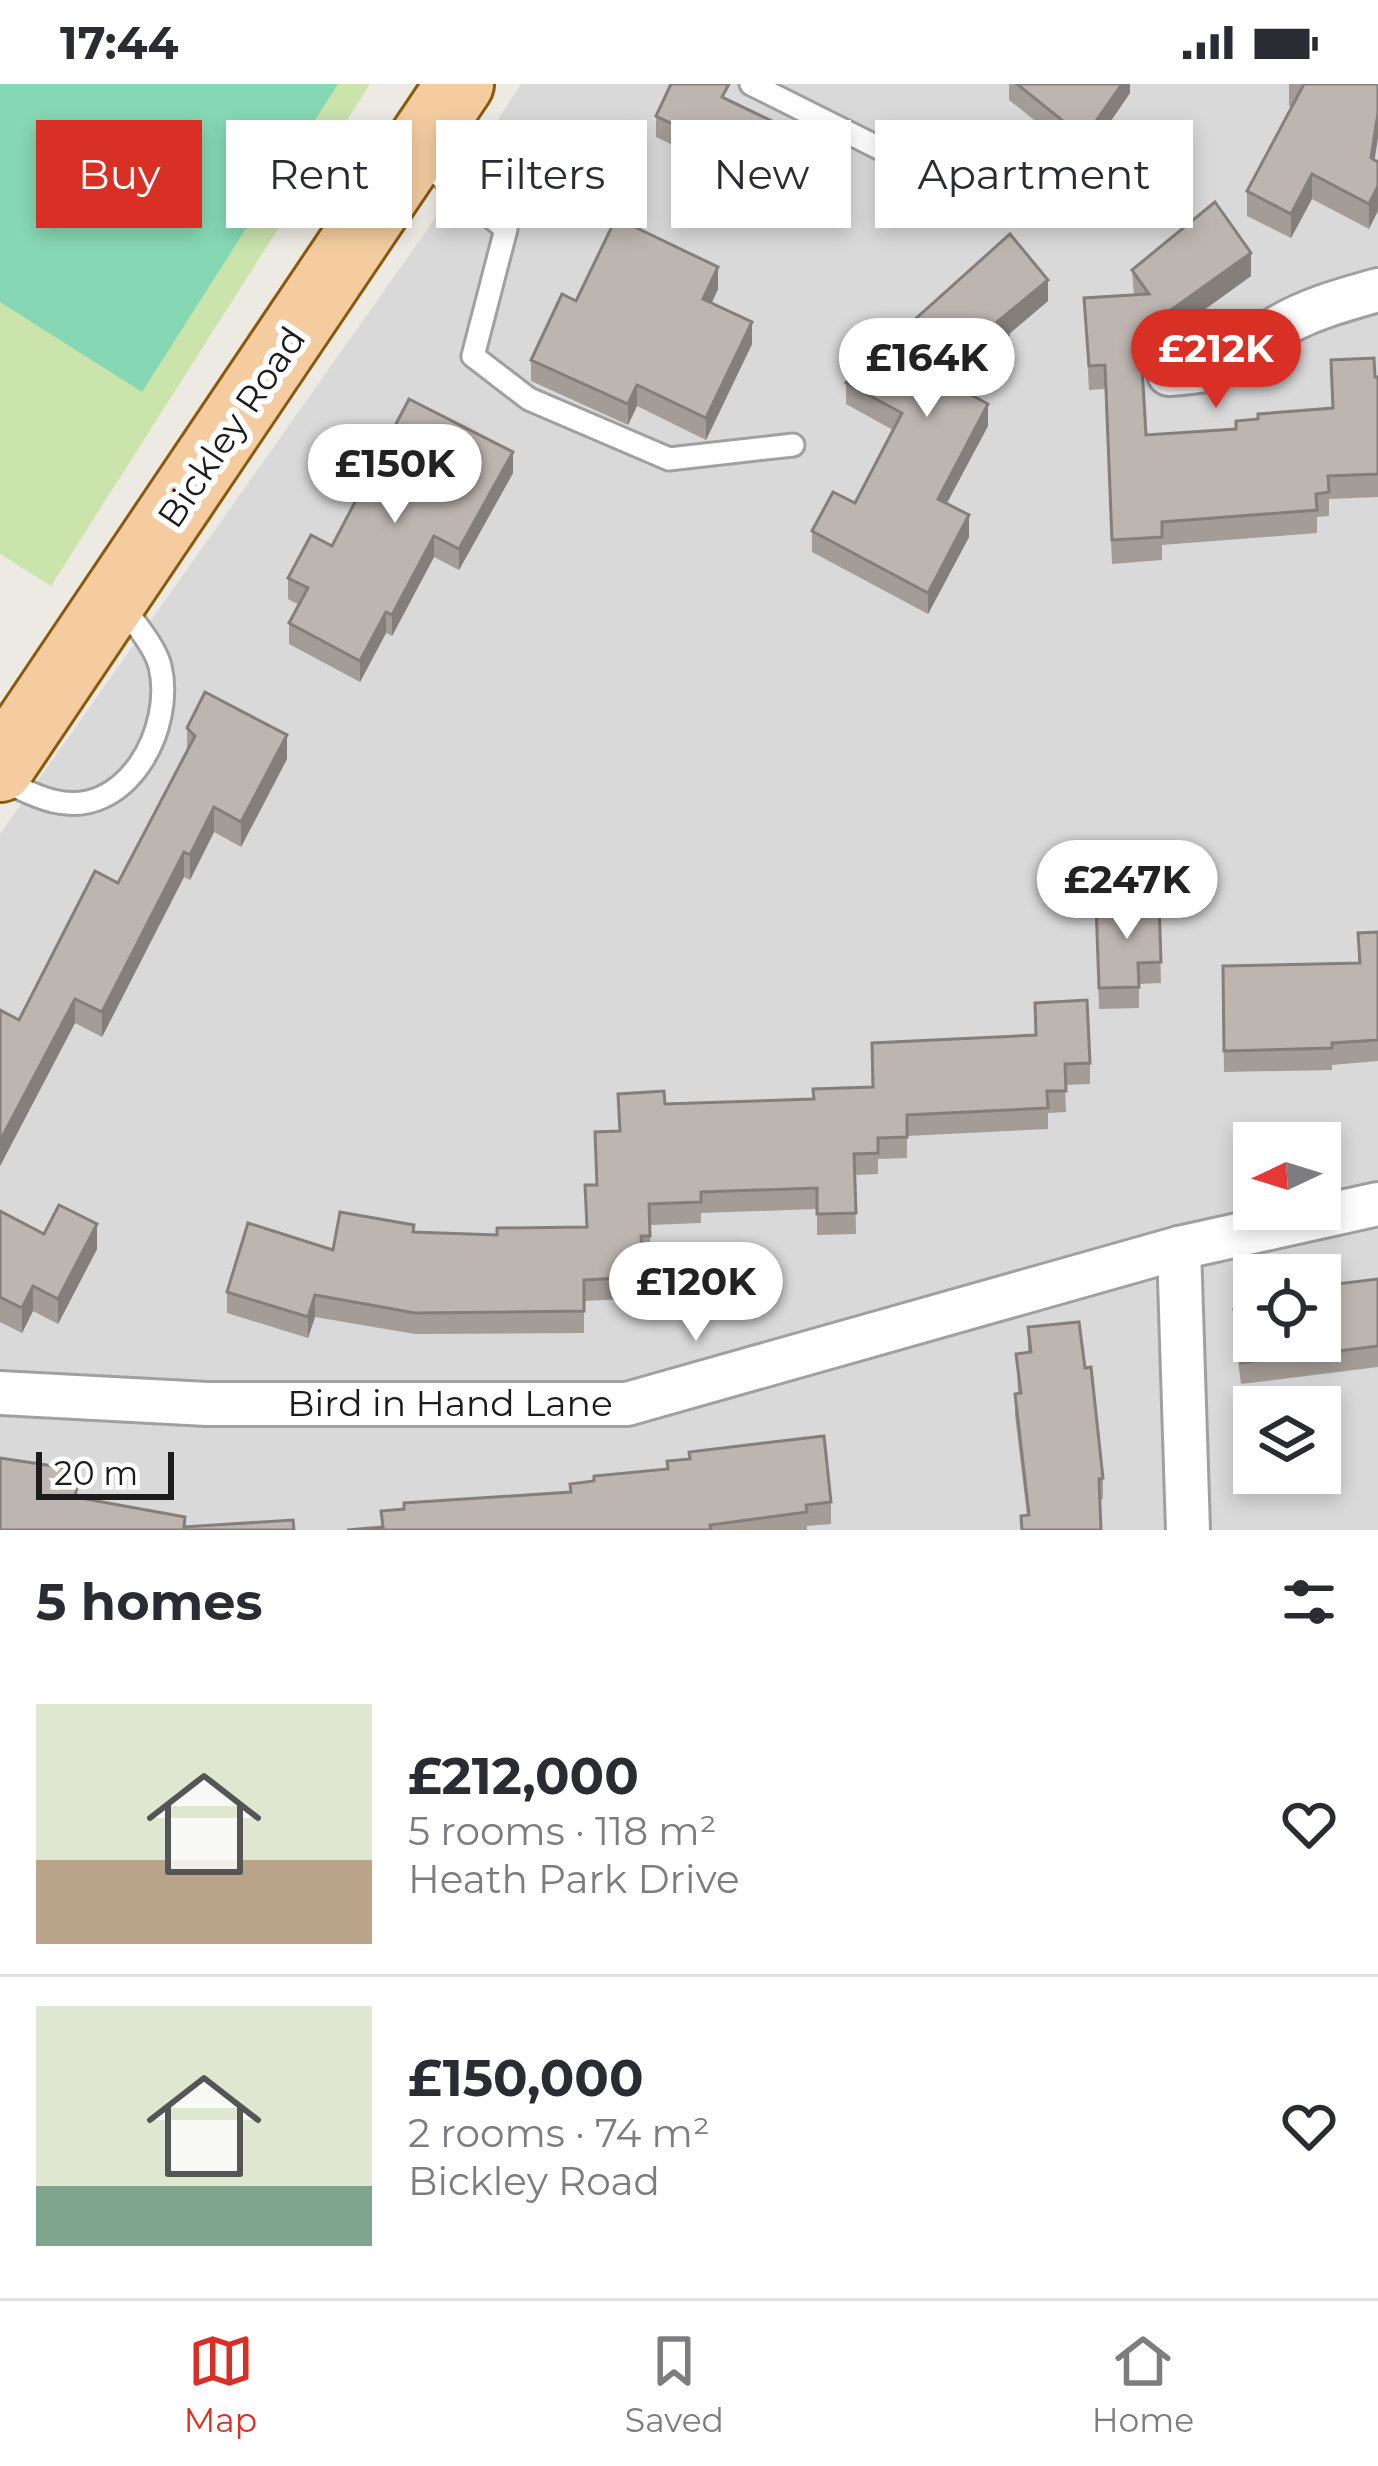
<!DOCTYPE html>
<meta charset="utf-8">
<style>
body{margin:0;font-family:Montserrat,sans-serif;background:#f7f7f7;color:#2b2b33;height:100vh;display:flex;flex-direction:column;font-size:45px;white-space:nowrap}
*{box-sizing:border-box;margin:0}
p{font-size:39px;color:#7c7c81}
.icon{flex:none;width:66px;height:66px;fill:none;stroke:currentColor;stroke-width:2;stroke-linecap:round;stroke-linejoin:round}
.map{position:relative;height:1446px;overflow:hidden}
.details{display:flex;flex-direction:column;background:#fff;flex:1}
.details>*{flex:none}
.guide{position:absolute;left:36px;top:36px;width:1308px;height:108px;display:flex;gap:24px}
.needle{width:78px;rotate:266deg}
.tools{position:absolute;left:1233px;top:1038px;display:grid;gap:24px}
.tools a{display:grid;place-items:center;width:108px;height:108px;border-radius:0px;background:#fff;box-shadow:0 6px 18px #0003;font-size:60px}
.scale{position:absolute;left:36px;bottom:30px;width:138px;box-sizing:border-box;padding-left:12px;border:6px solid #1c1c1c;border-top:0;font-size:33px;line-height:42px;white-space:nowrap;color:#1c1c1c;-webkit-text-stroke:9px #fff;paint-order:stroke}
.price{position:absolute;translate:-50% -102px;padding:0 27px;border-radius:42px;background:#fff;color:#222;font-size:39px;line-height:78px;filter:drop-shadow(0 3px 6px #0008)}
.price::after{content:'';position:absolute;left:50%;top:72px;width:36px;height:27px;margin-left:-18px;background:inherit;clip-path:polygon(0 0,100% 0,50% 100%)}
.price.on{background:#d93025;color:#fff}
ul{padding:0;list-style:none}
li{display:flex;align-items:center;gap:36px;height:300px;padding:0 36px}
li+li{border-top:3px solid #e1e1e2}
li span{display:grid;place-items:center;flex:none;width:336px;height:240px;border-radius:0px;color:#555}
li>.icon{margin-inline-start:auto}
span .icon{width:144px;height:144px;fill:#fffc;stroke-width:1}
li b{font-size:51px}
h2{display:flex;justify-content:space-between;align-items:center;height:144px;padding:0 36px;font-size:51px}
.chip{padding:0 42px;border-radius:0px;background:#fff;box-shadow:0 6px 18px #0003;font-size:42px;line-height:108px}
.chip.on{background:#d93025;color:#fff}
.status{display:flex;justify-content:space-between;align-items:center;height:84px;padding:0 60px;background:#fff;direction:ltr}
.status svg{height:33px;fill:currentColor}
.tabs{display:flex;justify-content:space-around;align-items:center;height:168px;border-top:3px solid #e1e1e2;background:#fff;font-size:33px;color:#7c7c81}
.tabs a{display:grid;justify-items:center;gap:6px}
.tabs .on{color:#d93025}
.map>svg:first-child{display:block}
.residential{fill:#dad9d9;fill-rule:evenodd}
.grass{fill:#cae4ac}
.pitch{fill:#86d7b4}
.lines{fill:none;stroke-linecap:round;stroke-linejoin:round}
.lane-casing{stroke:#a0a0a0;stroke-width:27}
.street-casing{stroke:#a0a0a0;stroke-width:48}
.primary-casing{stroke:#8a5a0b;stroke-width:72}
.lane{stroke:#fff;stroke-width:21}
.street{stroke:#fff;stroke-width:42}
.primary{stroke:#f4cca0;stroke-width:66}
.wall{fill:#a39c97}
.shaded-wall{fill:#847f7b}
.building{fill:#bdb5b0;stroke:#847f7b;stroke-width:3}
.labels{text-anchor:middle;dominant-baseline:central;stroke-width:12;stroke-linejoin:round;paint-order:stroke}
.street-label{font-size:36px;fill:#1c1c1c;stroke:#fff}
</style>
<div class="status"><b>17:44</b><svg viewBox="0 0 49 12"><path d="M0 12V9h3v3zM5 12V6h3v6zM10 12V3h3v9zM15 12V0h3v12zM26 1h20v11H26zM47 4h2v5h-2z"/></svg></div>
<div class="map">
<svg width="1378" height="1446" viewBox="0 0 1378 1446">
<rect width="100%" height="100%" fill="#ede9e3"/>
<!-- residential -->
<path class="residential" d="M 521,0 L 1378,0 L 1378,1446 L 0,1446 L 0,750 L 427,146 ZM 1254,1059 L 1320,1059 L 1320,1125 L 1254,1125 ZM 1254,1191 L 1320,1191 L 1320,1257 L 1254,1257 ZM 1254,1323 L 1320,1323 L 1320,1389 L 1254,1389 Z"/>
<!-- grass -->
<path class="grass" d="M 0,0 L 370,0 L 51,502 L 0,470 Z"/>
<!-- pitch -->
<path class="pitch" d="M 0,0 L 338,0 L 142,308 L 0,218 Z"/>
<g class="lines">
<!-- lane casing -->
<g class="lane-casing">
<g id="lane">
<path d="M 751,0 L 967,108"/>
<path d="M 418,74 L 506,145 L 473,272 L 529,315 L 669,375 L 793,361"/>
<path d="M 1,696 C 18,703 35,713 53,717 C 127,736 175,644 160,582 C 154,560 133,538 121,519"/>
</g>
</g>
<!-- street casing -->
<g class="street-casing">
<g id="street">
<path d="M 1169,290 C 1232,286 1222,279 1271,248 C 1302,227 1342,216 1378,206"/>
<path d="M 1179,1164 L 1188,1446"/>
<path d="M 0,1309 L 207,1320 L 627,1320 L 1179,1164 L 1378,1120"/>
</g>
</g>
<!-- primary casing -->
<g class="primary-casing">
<path id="primary" d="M 0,684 L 460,0"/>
</g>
<!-- lane -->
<use href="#lane" class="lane"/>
<!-- street -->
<use href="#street" class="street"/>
<!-- primary -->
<use href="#primary" class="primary"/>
</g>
<!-- wall -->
<g class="wall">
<path d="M 1009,0 L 1130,0 L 1130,9 L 1084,76 L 1009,16 Z"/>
<path d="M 1289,0 L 1378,0 L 1369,145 L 1312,115 L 1291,154 L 1247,132 L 1247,107 L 1292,22 L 1289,22 Z"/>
<path d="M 729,16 L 778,61 L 758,102 L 656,53 L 656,32 Z"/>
<path d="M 1132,186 L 1251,192 L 1142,271 L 1146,351 L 1236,345 L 1258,335 L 1332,324 L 1331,276 L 1378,293 L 1378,413 L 1329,415 L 1329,432 L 1317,433 L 1317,449 L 1162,461 L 1162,476 L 1112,480 L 1105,305 L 1089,306 L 1084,214 L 1134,211 Z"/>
<path d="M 718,205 L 712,219 L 752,260 L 706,356 L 637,322 L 628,341 L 531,297 L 531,276 L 576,217 Z"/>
<path d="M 1048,217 L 1008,251 L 1008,272 L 966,309 L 988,342 L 946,419 L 969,453 L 928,530 L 812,468 L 812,447 L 855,419 L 893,346 L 846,320 L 846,299 L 883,264 Z"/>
<path d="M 513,389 L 459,486 L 434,473 L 392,552 L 386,549 L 360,598 L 289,560 L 289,539 L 299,521 L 288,515 L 288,494 L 332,462 Z"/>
<path d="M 187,644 L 287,675 L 241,763 L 214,748 L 190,796 L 184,793 L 102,953 L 75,939 L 0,1082 L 0,926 L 19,936 L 118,799 L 187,668 Z"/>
<path d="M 1159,818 L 1161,899 L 1139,900 L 1139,924 L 1099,925 L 1096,820 Z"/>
<path d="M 1378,848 L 1378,977 L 1332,981 L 1332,986 L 1224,988 L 1223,882 L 1358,880 L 1358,849 Z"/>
<path d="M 1035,919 L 1090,979 L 1090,1000 L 1065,1001 L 1066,1028 L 1048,1029 L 1048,1045 L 907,1052 L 907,1074 L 878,1075 L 878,1090 L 855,1091 L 856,1150 L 817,1151 L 817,1125 L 701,1129 L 701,1139 L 650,1141 L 650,1173 L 642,1173 L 643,1214 L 584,1217 L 584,1249 L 415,1250 L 315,1233 L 308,1254 L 227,1229 L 227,1208 L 333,1166 L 414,1148 L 497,1151 L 586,1143 L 585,1101 L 596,1101 L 619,1047 L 618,1010 L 665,1020 L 814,1015 L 872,1003 L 1035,951 Z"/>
<path d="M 0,1127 L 44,1150 L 97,1165 L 58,1240 L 33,1227 L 22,1249 L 0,1238 Z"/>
<path d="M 1378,1180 L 1378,1283 L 1241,1300 L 1234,1246 L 1234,1225 L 1248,1223 L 1248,1211 L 1378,1195 Z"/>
<path d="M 1028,1243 L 1085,1284 L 1103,1394 L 1103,1415 L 1100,1416 L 1102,1446 L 1021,1446 L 1021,1432 L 1027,1431 L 1015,1331 L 1015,1310 L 1018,1309 L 1016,1270 L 1028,1269 Z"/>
<path d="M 831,1418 L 831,1440 L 807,1442 L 807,1446 L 347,1446 L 381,1444 L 381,1427 Z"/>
</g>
<!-- shaded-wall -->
<g class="shaded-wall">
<path d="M 1122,0 L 1130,0 L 1130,9 L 1084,76 L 1084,54 Z"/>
<path d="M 1378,29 L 1378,54 L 1371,99 L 1371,74 Z"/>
<path d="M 778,40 L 778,61 L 758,102 L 758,81 Z"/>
<path d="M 1312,90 L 1312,115 L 1291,154 L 1291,130 Z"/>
<path d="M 1378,102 L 1378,127 L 1369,145 L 1369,120 Z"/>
<path d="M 1251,169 L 1251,192 L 1140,272 L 1140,248 Z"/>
<path d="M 718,183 L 718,205 L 703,236 L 703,215 Z"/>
<path d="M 1048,196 L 1048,217 L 997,260 L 997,238 Z"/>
<path d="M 752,238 L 752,260 L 706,356 L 706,334 Z"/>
<path d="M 1008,251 L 1008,272 L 951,322 L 951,300 Z"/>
<path d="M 637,301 L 637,322 L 628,341 L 628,320 Z"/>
<path d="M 988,320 L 988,342 L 938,436 L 938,415 Z"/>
<path d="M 513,368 L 513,389 L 459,486 L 459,465 Z"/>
<path d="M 969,431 L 969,453 L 928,530 L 928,509 Z"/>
<path d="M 434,452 L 434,473 L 392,552 L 392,531 Z"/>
<path d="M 386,528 L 386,549 L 360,598 L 360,577 Z"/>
<path d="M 287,651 L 287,675 L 241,763 L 241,738 Z"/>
<path d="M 214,723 L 214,748 L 190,796 L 190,771 Z"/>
<path d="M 184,768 L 184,793 L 102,953 L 102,928 Z"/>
<path d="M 75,915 L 75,939 L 0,1082 L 0,1057 Z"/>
<path d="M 97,1140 L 97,1165 L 58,1240 L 58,1215 Z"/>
<path d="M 33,1202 L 33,1227 L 22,1249 L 22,1224 Z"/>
<path d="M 315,1211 L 315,1233 L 308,1254 L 308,1233 Z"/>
</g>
<!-- building -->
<g class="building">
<path d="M 671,0 L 729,0 L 722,13 L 778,40 L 758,81 L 656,32 Z"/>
<path d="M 1017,0 L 1122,0 L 1084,54 Z"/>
<path d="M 1304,0 L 1378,0 L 1378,29 L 1371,74 L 1378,78 L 1378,102 L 1369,120 L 1312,90 L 1291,130 L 1247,107 Z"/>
<path d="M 1215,118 L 1251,169 L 1140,248 L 1146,351 L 1236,345 L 1236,337 L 1258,335 L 1258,330 L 1333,324 L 1331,276 L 1374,274 L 1375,293 L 1378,293 L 1378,390 L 1328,392 L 1329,408 L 1316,410 L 1317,426 L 1162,438 L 1162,453 L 1112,456 L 1105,281 L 1089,282 L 1084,214 L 1149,210 L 1132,186 Z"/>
<path d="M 616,134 L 718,183 L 703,215 L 752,238 L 706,334 L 637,301 L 628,320 L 531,276 L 562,210 L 576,217 Z"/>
<path d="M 1010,150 L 1048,196 L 997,238 L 1008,251 L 951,300 L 988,320 L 938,415 L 969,431 L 928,509 L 812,447 L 833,408 L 855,419 L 902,329 L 846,299 L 869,257 L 883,264 Z"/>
<path d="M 409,315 L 513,368 L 459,465 L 434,452 L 392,531 L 386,528 L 360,577 L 289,539 L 308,504 L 288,494 L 311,451 L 332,462 Z"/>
<path d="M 205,608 L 287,651 L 241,738 L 214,723 L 190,771 L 184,768 L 102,928 L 75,915 L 0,1057 L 0,926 L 19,936 L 95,787 L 118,799 L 195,652 L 187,644 Z"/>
<path d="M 1159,818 L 1161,878 L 1138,879 L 1139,903 L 1099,904 L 1096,820 Z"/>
<path d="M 1378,848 L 1378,956 L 1332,959 L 1332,964 L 1224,967 L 1223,882 L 1360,879 L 1358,849 Z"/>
<path d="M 1087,916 L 1090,979 L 1065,980 L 1066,1007 L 1047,1007 L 1048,1024 L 907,1031 L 907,1053 L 878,1054 L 878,1069 L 854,1070 L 856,1129 L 817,1130 L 817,1104 L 701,1108 L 701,1118 L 649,1120 L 650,1152 L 641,1152 L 643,1193 L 584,1196 L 584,1227 L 415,1229 L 315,1211 L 308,1233 L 227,1208 L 248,1139 L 333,1166 L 340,1128 L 414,1141 L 413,1148 L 497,1151 L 497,1144 L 587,1143 L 585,1101 L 597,1101 L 595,1048 L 620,1047 L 618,1010 L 664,1007 L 665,1020 L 814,1015 L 813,1005 L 873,1003 L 872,959 L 1036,951 L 1035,919 Z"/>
<path d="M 59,1121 L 97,1140 L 58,1215 L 33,1202 L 22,1224 L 0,1213 L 0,1127 L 44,1150 Z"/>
<path d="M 1378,1195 L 1378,1262 L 1241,1279 L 1234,1225 L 1249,1223 L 1248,1211 L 1254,1210 L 1254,1257 L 1320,1257 L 1320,1202 Z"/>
<path d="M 1079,1238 L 1085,1284 L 1091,1283 L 1103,1394 L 1099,1395 L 1101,1446 L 1022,1446 L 1021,1432 L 1029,1431 L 1015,1310 L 1021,1309 L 1016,1270 L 1031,1268 L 1028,1243 Z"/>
<path d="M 824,1352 L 831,1418 L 806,1421 L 807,1428 L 710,1441 L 711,1446 L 347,1446 L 383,1443 L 381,1427 L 404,1425 L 404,1419 L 571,1408 L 570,1400 L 594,1397 L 594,1392 L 668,1385 L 667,1377 L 690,1375 L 689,1368 Z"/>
<path d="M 0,1374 L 80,1386 L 75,1413 L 185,1433 L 184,1443 L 293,1436 L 294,1446 L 0,1446 Z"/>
</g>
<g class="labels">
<!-- street labels -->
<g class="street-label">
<text transform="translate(231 343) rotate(-56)">Bickley Road</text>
<text x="450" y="1319">Bird in Hand Lane</text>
</g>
</g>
</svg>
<div class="tools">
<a><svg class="needle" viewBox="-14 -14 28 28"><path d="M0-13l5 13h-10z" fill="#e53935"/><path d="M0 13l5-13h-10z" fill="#7c7c81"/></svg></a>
<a><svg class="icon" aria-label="locate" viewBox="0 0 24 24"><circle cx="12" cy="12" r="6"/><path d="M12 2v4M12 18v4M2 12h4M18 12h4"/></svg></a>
<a><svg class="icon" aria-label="layers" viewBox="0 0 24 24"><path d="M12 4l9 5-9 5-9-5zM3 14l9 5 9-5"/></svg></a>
</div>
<div class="scale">20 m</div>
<b class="price on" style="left:1216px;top:327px">£212K</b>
<b class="price" style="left:927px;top:336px">£164K</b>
<b class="price" style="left:395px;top:442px">£150K</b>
<b class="price" style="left:1127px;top:858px">£247K</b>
<b class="price" style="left:696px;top:1260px">£120K</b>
<div class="guide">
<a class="chip on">Buy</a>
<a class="chip">Rent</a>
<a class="chip">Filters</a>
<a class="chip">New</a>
<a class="chip">Apartment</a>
</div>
</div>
<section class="details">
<h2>5 homes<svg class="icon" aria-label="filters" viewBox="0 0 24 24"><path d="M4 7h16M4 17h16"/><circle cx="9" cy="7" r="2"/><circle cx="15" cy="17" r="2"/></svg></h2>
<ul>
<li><span style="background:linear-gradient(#dfe7d0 65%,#b9a48a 0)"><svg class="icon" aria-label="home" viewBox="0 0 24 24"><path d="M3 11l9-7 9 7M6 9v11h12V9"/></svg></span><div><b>£212,000</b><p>5 rooms · 118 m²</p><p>Heath Park Drive</p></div><svg class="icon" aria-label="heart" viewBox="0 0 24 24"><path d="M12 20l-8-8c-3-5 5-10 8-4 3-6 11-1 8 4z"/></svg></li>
<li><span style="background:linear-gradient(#dfe7d0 75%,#7fa58c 0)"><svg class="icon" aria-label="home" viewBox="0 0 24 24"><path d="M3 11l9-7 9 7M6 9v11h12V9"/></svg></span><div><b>£150,000</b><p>2 rooms · 74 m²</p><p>Bickley Road</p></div><svg class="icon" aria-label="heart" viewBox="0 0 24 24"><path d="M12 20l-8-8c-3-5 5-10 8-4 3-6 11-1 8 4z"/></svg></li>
</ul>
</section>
<nav class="tabs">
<a class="on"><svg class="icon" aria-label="map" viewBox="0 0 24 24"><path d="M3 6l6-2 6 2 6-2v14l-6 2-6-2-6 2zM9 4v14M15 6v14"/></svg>Map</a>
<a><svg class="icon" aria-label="saved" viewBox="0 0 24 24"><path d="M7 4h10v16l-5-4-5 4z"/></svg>Saved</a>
<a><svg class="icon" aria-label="home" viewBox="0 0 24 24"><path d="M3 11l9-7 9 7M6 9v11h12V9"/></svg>Home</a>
</nav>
